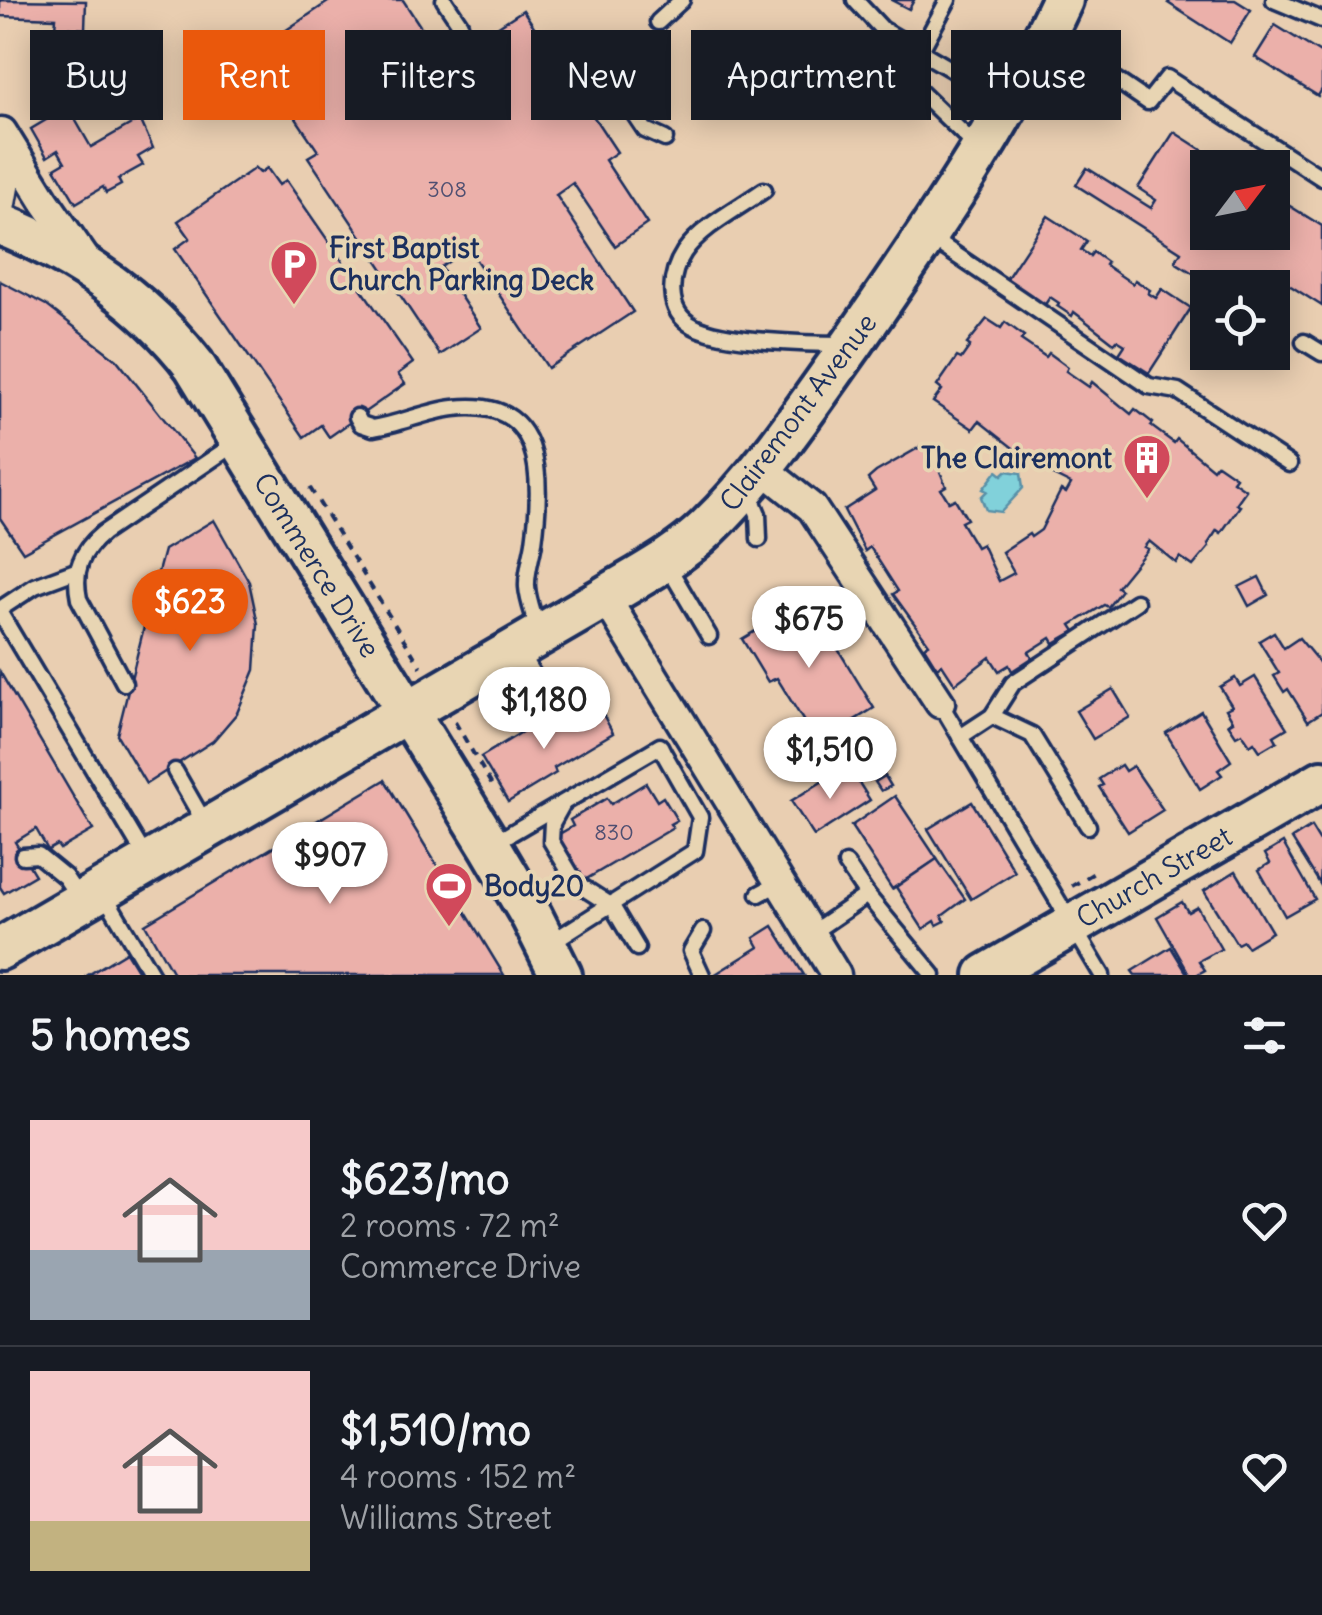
<!DOCTYPE html>
<meta charset="utf-8">
<style>
body{margin:0;font-family:Delius,sans-serif;background:#242831;color:#f1f3f6;height:100vh;display:flex;flex-direction:column;font-size:38px;white-space:nowrap}
*{box-sizing:border-box;margin:0}
p{font-size:32px;color:#9ea1a6}
.icon{flex:none;width:55px;height:55px;fill:none;stroke:currentColor;stroke-width:2;stroke-linecap:round;stroke-linejoin:round}
.map{position:relative;height:975px;overflow:hidden}
.side{display:flex;flex-direction:column;background:#171b24;flex:1}
.side>*{flex:none}
.guide{position:absolute;left:30px;top:30px;width:1262px;height:90px;display:flex;gap:20px}
.needle{width:65px;rotate:58deg}
.fabs{position:absolute;left:1190px;top:150px;display:grid;gap:20px}
.fabs a{display:grid;place-items:center;width:100px;height:100px;border-radius:0px;background:#171b24;box-shadow:0 5px 25px #0003;font-size:50px}
.price{position:absolute;translate:-50% -85px;padding:0 22px;border-radius:35px;background:#fff;color:#222;font-size:32px;line-height:65px;filter:drop-shadow(0 2px 5px #0008)}
.price::after{content:'';position:absolute;left:50%;top:60px;width:30px;height:22px;margin-left:-15px;background:inherit;clip-path:polygon(0 0,100% 0,50% 100%)}
.price.active{background:#ea580c;color:#fff}
ul{padding:0;list-style:none}
li{display:flex;align-items:center;gap:30px;height:250px;padding:0 30px}
li+li{border-top:2px solid #363941}
li span{display:grid;place-items:center;flex:none;width:280px;height:200px;border-radius:0px;color:#555}
li>.icon{margin-inline-start:auto}
span .icon{width:120px;height:120px;fill:#fffc;stroke-width:1}
li b{font-size:42px}
h2{display:flex;justify-content:space-between;align-items:center;height:120px;padding:0 30px;font-size:42px}
.chip{padding:0 35px;border-radius:0px;background:#171b24;box-shadow:0 5px 25px #0003;font-size:35px;line-height:90px}
.chip.active{background:#ea580c;color:#fff}
.map>svg:first-child{display:block}
.water{fill:#81d1da;stroke:#5890a8;stroke-width:2.5}
.building{fill:#ebb0aa;stroke:#1b2f5e;stroke-width:2.5}
.lines{fill:none;stroke-linecap:round;stroke-linejoin:round}
.service-casing{stroke:#1b2f5e;stroke-width:21}
.minor-casing{stroke:#1b2f5e;stroke-width:35}
.secondary-casing{stroke:#1b2f5e;stroke-width:48}
.path{stroke:#1b2f5e;stroke-width:4;stroke-dasharray:8 8;stroke-linecap:butt}
.service{stroke:#e8d5b3;stroke-width:14}
.minor{stroke:#e8d5b3;stroke-width:28}
.secondary{stroke:#e8d5b3;stroke-width:40}
.labels{text-anchor:middle;dominant-baseline:central;stroke-width:8;stroke-linejoin:round;paint-order:stroke}
.number-label{font-size:22px;fill:#4f4f71}
.poi-label{font-size:28px;font-weight:bold;fill:#1b2f5e;stroke:#e8d5b3;text-anchor:start}
.street-label{font-size:28px;fill:#1b2f5e;stroke:#e8d5b3}
</style>
<div class="map">
<svg width="1322" height="975" viewBox="0 0 1322 975">
<rect width="100%" height="100%" fill="#e9ceb1"/>
<filter id="ink" filterUnits="userSpaceOnUse"><feTurbulence type="fractalNoise" baseFrequency=".01" numOctaves="2"/><feDisplacementMap in="SourceGraphic" scale="20" xChannelSelector="R" yChannelSelector="G"/><feConvolveMatrix kernelMatrix="1 2 1 2 8 2 1 2 1" color-interpolation-filters="sRGB"/></filter>
<g filter="url(#ink)">
<!-- water -->
<path class="water" d="M 997,471 L 1002,475 L 1006,471 L 1021,473 L 1023,488 L 1001,512 L 986,510 L 981,497 L 987,491 L 983,489 Z"/>
<!-- building -->
<g class="building">
<path d="M 0,0 L 86,1 L 85,29 L 55,27 L 56,18 L 0,16 Z"/>
<path d="M 331,0 L 403,0 L 424,32 L 402,47 L 422,76 L 523,10 L 617,152 L 605,160 L 647,224 L 615,246 L 573,183 L 556,195 L 633,312 L 548,368 L 468,248 L 441,267 L 481,328 L 440,355 L 308,157 L 318,151 L 252,53 Z"/>
<path d="M 891,0 L 914,0 L 909,9 Z"/>
<path d="M 1171,0 L 1235,0 L 1251,10 L 1230,43 L 1168,3 Z"/>
<path d="M 1275,25 L 1322,54 L 1322,89 L 1318,96 L 1255,57 Z"/>
<path d="M 142,73 L 150,94 L 135,100 L 133,93 L 125,96 L 119,81 Z"/>
<path d="M 68,107 L 91,147 L 140,119 L 153,148 L 138,157 L 143,165 L 118,179 L 121,185 L 106,193 L 103,187 L 76,203 L 55,168 L 65,162 L 58,150 L 47,157 L 31,129 Z"/>
<path d="M 1174,132 L 1230,168 L 1208,168 L 1208,232 L 1272,232 L 1272,195 L 1322,226 L 1322,306 L 1278,278 L 1272,288 L 1246,288 L 1223,272 L 1214,286 L 1175,262 L 1181,252 L 1076,185 L 1087,168 L 1151,208 L 1156,200 L 1138,188 Z"/>
<path d="M 255,168 L 260,173 L 267,168 L 279,185 L 286,180 L 413,363 L 398,374 L 405,384 L 329,437 L 321,425 L 304,437 L 175,249 L 190,238 L 178,221 Z"/>
<path d="M 1048,216 L 1087,241 L 1081,250 L 1090,256 L 1093,252 L 1107,262 L 1105,265 L 1133,284 L 1135,280 L 1150,290 L 1148,293 L 1156,298 L 1162,289 L 1191,308 L 1149,373 L 1119,354 L 1125,345 L 1117,340 L 1114,343 L 1074,312 L 1072,316 L 1057,306 L 1059,303 L 1050,297 L 1044,306 L 1005,281 Z"/>
<path d="M 1224,275 L 1235,283 L 1232,288 L 1217,284 Z"/>
<path d="M 0,281 L 46,305 L 117,360 L 195,458 L 23,552 L 0,518 Z"/>
<path d="M 987,319 L 1001,328 L 1005,322 L 1024,336 L 1021,340 L 1046,357 L 1049,353 L 1068,367 L 1066,371 L 1089,387 L 1092,382 L 1131,414 L 1135,409 L 1153,423 L 1151,426 L 1174,443 L 1177,439 L 1213,469 L 1217,464 L 1236,477 L 1233,481 L 1246,490 L 1236,504 L 1240,506 L 1221,533 L 1217,530 L 1208,544 L 1209,547 L 1193,566 L 1180,557 L 1176,563 L 1149,541 L 1144,547 L 1148,549 L 1117,587 L 1121,590 L 1108,607 L 1104,605 L 1071,625 L 1075,631 L 1054,643 L 1051,638 L 1029,652 L 1032,658 L 1012,671 L 1009,665 L 999,671 L 990,657 L 955,684 L 942,664 L 937,668 L 924,647 L 929,644 L 893,594 L 898,591 L 870,547 L 865,551 L 844,510 L 875,490 L 868,479 L 876,472 L 922,446 L 939,469 L 946,486 L 941,489 L 949,502 L 955,499 L 967,519 L 961,522 L 976,547 L 982,544 L 999,581 L 1014,573 L 1002,552 L 1029,534 L 1031,537 L 1041,530 L 1061,490 L 1066,493 L 1071,484 L 1047,472 L 1050,468 L 1020,447 L 1017,451 L 979,421 L 973,429 L 933,402 L 942,390 L 937,386 L 957,357 L 961,359 L 970,346 L 967,344 Z"/>
<path d="M 214,520 L 249,582 L 258,624 L 255,670 L 237,713 L 213,741 L 146,784 L 117,735 L 154,587 L 164,550 Z"/>
<path d="M 1259,577 L 1268,595 L 1249,606 L 1239,587 Z"/>
<path d="M 808,600 L 874,708 L 817,743 L 777,678 L 768,682 L 742,639 Z"/>
<path d="M 1274,632 L 1284,648 L 1299,638 L 1322,666 L 1322,712 L 1308,721 L 1288,689 L 1284,692 L 1274,676 L 1279,673 L 1259,641 Z"/>
<path d="M 0,672 L 93,830 L 60,849 L 57,845 L 48,850 L 36,829 L 15,842 L 35,875 L 4,893 L 0,887 Z"/>
<path d="M 1255,677 L 1287,728 L 1274,736 L 1277,741 L 1260,751 L 1254,742 L 1250,745 L 1242,733 L 1236,736 L 1228,724 L 1233,721 L 1226,709 L 1232,706 L 1220,687 L 1235,678 L 1240,686 Z"/>
<path d="M 1113,689 L 1130,717 L 1093,739 L 1076,711 Z"/>
<path d="M 590,706 L 600,709 L 613,733 L 554,768 L 556,773 L 508,802 L 481,757 L 530,727 L 536,738 Z"/>
<path d="M 1201,711 L 1231,761 L 1218,770 L 1222,775 L 1200,789 L 1166,733 Z"/>
<path d="M 1121,765 L 1125,771 L 1133,766 L 1163,810 L 1128,832 L 1099,787 L 1103,785 L 1099,779 Z"/>
<path d="M 851,770 L 870,800 L 814,836 L 791,801 L 836,773 L 839,778 Z"/>
<path d="M 885,776 L 891,786 L 881,791 L 875,782 Z"/>
<path d="M 385,780 L 504,975 L 174,975 L 145,924 Z"/>
<path d="M 646,783 L 657,801 L 663,797 L 677,820 L 670,824 L 673,828 L 583,881 L 556,836 L 573,826 L 570,820 L 607,798 L 611,804 Z"/>
<path d="M 895,796 L 937,859 L 892,889 L 851,826 Z"/>
<path d="M 972,802 L 1015,872 L 971,899 L 928,829 Z"/>
<path d="M 1311,827 L 1322,845 L 1320,884 L 1292,839 Z"/>
<path d="M 1283,843 L 1315,899 L 1285,916 L 1259,870 L 1270,863 L 1265,854 Z"/>
<path d="M 937,859 L 965,899 L 942,916 L 945,921 L 937,925 L 935,921 L 923,929 L 896,887 Z"/>
<path d="M 1236,871 L 1272,932 L 1247,947 L 1243,941 L 1237,944 L 1204,891 Z"/>
<path d="M 1182,902 L 1188,912 L 1197,907 L 1221,949 L 1199,961 L 1205,970 L 1196,975 L 1190,975 L 1157,917 Z"/>
<path d="M 773,926 L 804,975 L 714,975 L 759,947 L 754,938 Z"/>
<path d="M 1171,947 L 1188,975 L 1135,975 L 1132,971 Z"/>
<path d="M 126,952 L 140,975 L 88,975 Z"/>
</g>
<g class="lines">
<!-- service casing -->
<g class="service-casing">
<g id="service">
<path d="M 444,0 L 460,24"/>
<path d="M 855,0 L 882,29 L 1007,102"/>
<path d="M 1274,0 L 1322,20"/>
<path d="M 658,22 L 682,0"/>
<path d="M 1047,33 L 1148,102 L 1167,78 L 1322,178"/>
<path d="M 611,52 L 604,69 L 645,130 L 665,139"/>
<path d="M 920,52 L 948,0"/>
<path d="M 887,66 L 911,83 L 979,149"/>
<path d="M 764,190 C 739,208 702,226 684,252 C 669,275 665,311 693,326 C 721,342 811,344 846,344"/>
<path d="M 928,236 L 1149,386 L 1178,391 L 1289,464"/>
<path d="M 1304,342 L 1322,353"/>
<path d="M 357,417 L 361,424 L 373,428 C 400,424 427,411 454,408 C 544,397 543,476 534,542 C 532,556 526,573 527,587 C 528,602 535,617 538,632"/>
<path d="M 748,490 L 758,514 L 759,539"/>
<path d="M 666,563 L 709,636"/>
<path d="M 0,609 L 35,586 L 78,570"/>
<path d="M 0,613 L 146,858"/>
<path d="M 519,652 L 542,689 L 588,686"/>
<path d="M 124,683 L 79,599 C 73,571 81,551 103,533 L 239,441"/>
<path d="M 940,703 L 1102,975"/>
<path d="M 992,716 L 1032,735 L 1088,826"/>
<path d="M 960,737 L 992,716 L 1013,683 L 1136,602"/>
<path d="M 175,771 L 207,827"/>
<path d="M 562,805 L 552,823 L 551,841 L 576,883 L 612,906 L 637,948"/>
<path d="M 491,845 L 660,746 L 663,752 L 700,817 L 695,851 L 550,943"/>
<path d="M 23,856 L 38,855 L 65,877 L 79,898"/>
<path d="M 846,864 L 867,895"/>
<path d="M 104,894 L 152,975"/>
<path d="M 759,894 L 779,883"/>
<path d="M 810,934 L 867,895 L 933,975"/>
<path d="M 702,975 L 691,951 L 703,931"/>
</g>
</g>
<!-- minor casing -->
<g class="minor-casing">
<g id="minor">
<path d="M 2,132 L 44,200 L 87,262"/>
<path d="M 0,209 L 8,165 L 5,141"/>
<path d="M 761,467 L 812,508 L 940,703"/>
<path d="M 605,597 L 836,975"/>
</g>
</g>
<!-- secondary casing -->
<g class="secondary-casing">
<g id="secondary">
<path d="M 0,224 C 77,255 143,299 194,365 L 490,846 L 532,917 L 561,975"/>
<path d="M 0,949 L 605,597 C 639,576 677,557 706,529 C 762,475 807,407 852,344 C 929,233 1005,123 1062,0"/>
<path d="M 986,975 L 1322,781"/>
</g>
</g>
<!-- path -->
<g class="path">
<path d="M 310,488 L 421,667"/>
<path d="M 455,722 L 493,787"/>
<path d="M 1072,886 L 1094,873"/>
</g>
<!-- service -->
<use href="#service" class="service"/>
<!-- minor -->
<use href="#minor" class="minor"/>
<!-- secondary -->
<use href="#secondary" class="secondary"/>
</g>
</g>
<!-- icons -->
<defs>
<g id="parking-pin" transform="scale(2.5)"><path d="M0 17L-7.5 6A9.5 9.5 0 1 1 7.5 6Z" fill="#d1495b" stroke="#e8d5b3"/><path d="M-3.5-5.5H1a3.5 3.5 0 0 1 0 7H-1V5.5H-3.5ZM-1-3.4V-.6H.8a1.4 1.4 0 0 0 0-2.8Z" fill="#fff"/></g>
<g id="building-pin" transform="scale(2.5)"><path d="M0 17L-7.5 6A9.5 9.5 0 1 1 7.5 6Z" fill="#d1495b" stroke="#e8d5b3"/><path d="M-4-6H4V6H1V3H-1V6H-4ZM-2.5-4.3h1.7v1.8h-1.7ZM.8-4.3h1.7v1.8H.8ZM-2.5-1h1.7V.8h-1.7ZM.8-1h1.7V.8H.8Z" fill="#fff"/></g>
<g id="stadium-pin" transform="scale(2.5)"><path d="M0 17L-7.5 6A9.5 9.5 0 1 1 7.5 6Z" fill="#d1495b" stroke="#e8d5b3"/><path d="M0-5a6.5 5 0 1 0 0 10a6.5 5 0 1 0 0-10ZM-3.5-1.8h7v3.6h-7Z" fill="#fff"/></g>
</defs>
<g fill-rule="evenodd">
<use href="#parking-pin" x="294" y="264"/>
<use href="#building-pin" x="1147" y="458"/>
<use href="#stadium-pin" x="449" y="886"/>
</g>
<g class="labels">
<!-- number labels -->
<g class="number-label">
<text x="447" y="189">308</text>
<text x="614" y="832">830</text>
</g>
<!-- poi labels -->
<g class="poi-label">
<text x="329" y="248">First Baptist<tspan x="329" dy="32">Church Parking Deck</tspan></text>
<text x="1112" y="458" text-anchor="end">The Clairemont</text>
<text x="484" y="886">Body20</text>
</g>
<!-- street labels -->
<g class="street-label">
<text transform="translate(798 412) rotate(-53)">Clairemont Avenue</text>
<text transform="translate(317 565) rotate(58)">Commerce Drive</text>
<text transform="translate(1154 877) rotate(-30)">Church Street</text>
</g>
</g>
</svg>
<div class="fabs">
<a><svg class="needle" viewBox="-14 -14 28 28"><path d="M0-13l5 13h-10z" fill="#e53935"/><path d="M0 13l5-13h-10z" fill="#9ea1a6"/></svg></a>
<a><svg class="icon" aria-label="locate" viewBox="0 0 24 24"><circle cx="12" cy="12" r="6"/><path d="M12 2v4M12 18v4M2 12h4M18 12h4"/></svg></a>
</div>
<b class="price active" style="left:190px;top:654px">$623</b>
<b class="price" style="left:809px;top:671px">$675</b>
<b class="price" style="left:544px;top:752px">$1,180</b>
<b class="price" style="left:830px;top:802px">$1,510</b>
<b class="price" style="left:330px;top:907px">$907</b>
<div class="guide">
<a class="chip">Buy</a>
<a class="chip active">Rent</a>
<a class="chip">Filters</a>
<a class="chip">New</a>
<a class="chip">Apartment</a>
<a class="chip">House</a>
</div>
</div>
<section class="side">
<h2>5 homes<svg class="icon" aria-label="filters" viewBox="0 0 24 24"><path d="M4 7h16M4 17h16"/><circle cx="9" cy="7" r="2"/><circle cx="15" cy="17" r="2"/></svg></h2>
<ul>
<li><span style="background:linear-gradient(#f6c9c9 65%,#9aa5b1 0)"><svg class="icon" aria-label="home" viewBox="0 0 24 24"><path d="M3 11l9-7 9 7M6 9v11h12V9"/></svg></span><div><b>$623/mo</b><p>2 rooms · 72 m²</p><p>Commerce Drive</p></div><svg class="icon" aria-label="heart" viewBox="0 0 24 24"><path d="M12 20l-8-8c-3-5 5-10 8-4 3-6 11-1 8 4z"/></svg></li>
<li><span style="background:linear-gradient(#f6c9c9 75%,#c2b280 0)"><svg class="icon" aria-label="home" viewBox="0 0 24 24"><path d="M3 11l9-7 9 7M6 9v11h12V9"/></svg></span><div><b>$1,510/mo</b><p>4 rooms · 152 m²</p><p>Williams Street</p></div><svg class="icon" aria-label="heart" viewBox="0 0 24 24"><path d="M12 20l-8-8c-3-5 5-10 8-4 3-6 11-1 8 4z"/></svg></li>
</ul>
</section>
